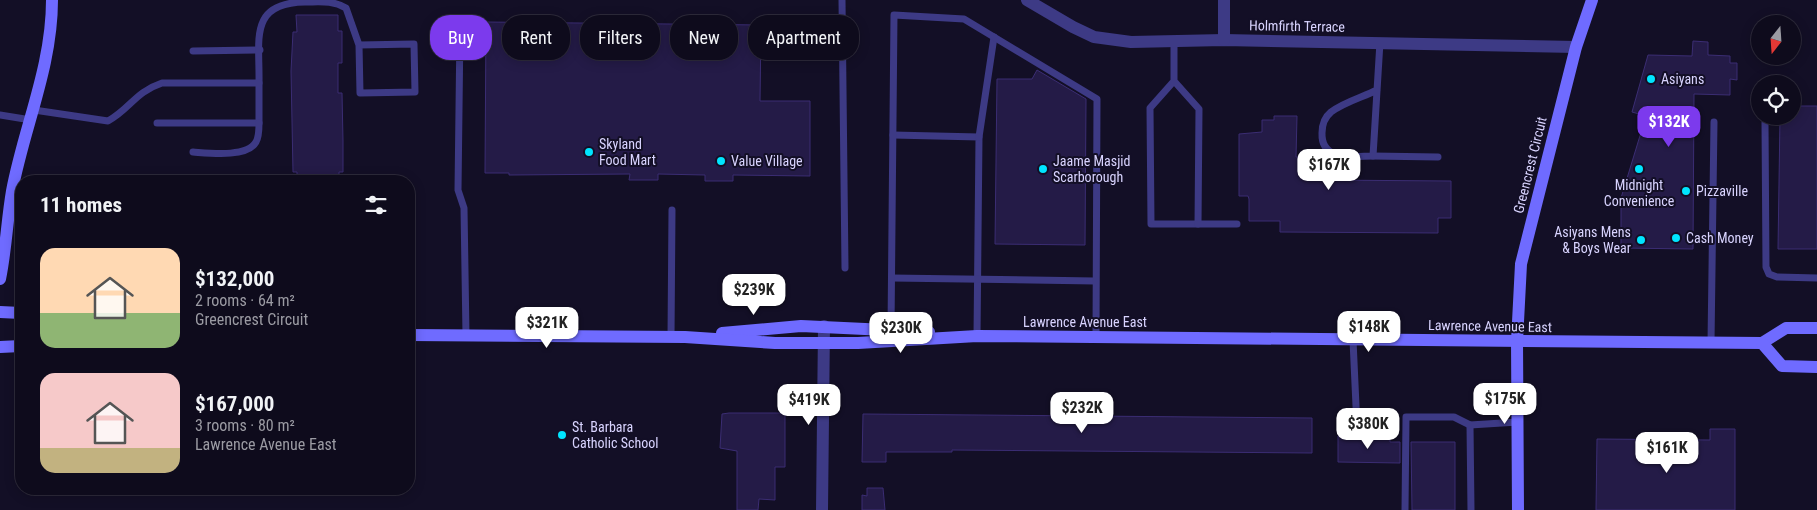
<!DOCTYPE html>
<meta charset="utf-8">
<style>
body{margin:0;font-family:"Roboto Condensed",sans-serif;background:#1c1929;color:#f1f3f6;height:100vh;display:flex;flex-direction:column;font-size:19px;white-space:nowrap}
*{box-sizing:border-box;margin:0}
p{font-size:16px;color:#9b9ba3}
.icon{flex:none;width:28px;height:28px;fill:none;stroke:currentColor;stroke-width:2;stroke-linecap:round;stroke-linejoin:round}
.map{position:relative;flex:1;overflow:hidden}
.details{position:absolute;left:15px;top:175px;width:400px;height:320px;display:flex;flex-direction:column;background:#0e0b1c;border-radius:20px;box-shadow:0 2px 12px #0003,0 0 0 1px #2e2b3b}
.details>*{flex:none}
.top-card{position:absolute;left:430px;top:15px;width:475px;height:45px;display:flex;gap:10px}
.needle{width:32px;rotate:197deg}
.buttons{position:absolute;left:1751px;top:15px;display:grid;gap:10px}
.buttons a{display:grid;place-items:center;width:50px;height:50px;border-radius:50%;background:#0e0b1c;box-shadow:0 2px 12px #0003,0 0 0 1px #2e2b3b;font-size:25px}
.price{position:absolute;translate:-50% -42px;padding:0 11px;border-radius:10px;background:#fff;color:#222;font-size:16px;line-height:32px;filter:drop-shadow(0 1px 2px #0008)}
.price::after{content:'';position:absolute;left:50%;top:30px;width:15px;height:11px;margin-left:-8px;background:inherit;clip-path:polygon(0 0,100% 0,50% 100%)}
.price.current{background:#7c3aed;color:#fff}
ul{padding:0;list-style:none}
li{display:flex;align-items:center;gap:15px;height:125px;padding:0 25px}
li span{display:grid;place-items:center;flex:none;width:140px;height:100px;border-radius:15px;color:#555}
li>.icon{margin-inline-start:auto}
span .icon{width:60px;height:60px;fill:#fffc;stroke-width:1}
li b{font-size:21px}
h2{display:flex;justify-content:space-between;align-items:center;height:60px;padding:0 25px;font-size:21px}
.tag{padding:0 18px;border-radius:20px;background:#0e0b1c;box-shadow:0 2px 12px #0003,0 0 0 1px #2e2b3b;font-size:18px;line-height:45px}
.tag.current{background:#7c3aed;color:#fff}
.map>svg:first-child{display:block}
.building{fill:#241b47;stroke:#3b2d73}
.lines{fill:none;stroke-linecap:round;stroke-linejoin:round}
.lane{stroke:#3d3a85;stroke-width:7}
.street{stroke:#3d3a85;stroke-width:12}
.secondary{stroke:#6f6bff;stroke-width:12}
.poi-dot{fill:#00e5ff;stroke:#130f26;stroke-width:2}
.labels{text-anchor:middle;dominant-baseline:central;stroke-width:4;stroke-linejoin:round;paint-order:stroke}
.street-label{font-size:14px;fill:#d9d4ff;stroke:#130f26}
.poi-label{font-size:14px;fill:#d9d4ff;stroke:#130f26;text-anchor:start}
</style>
<div class="map">
<svg width="1817" height="510" viewBox="0 0 1817 510">
<rect width="100%" height="100%" fill="#130f26"/>
<!-- building -->
<g class="building">
<path d="M 296,15 L 338,15 L 338,31 L 342,31 L 342,63 L 338,63 L 338,93 L 342,93 L 343,141 L 343,172 L 339,172 L 339,181 L 297,181 L 297,172 L 293,172 L 291,71 L 293,32 L 297,32 Z"/>
<path d="M 486,22 L 761,25 L 760,101 L 810,101 L 810,176 L 733,175 L 733,181 L 705,181 L 705,175 L 658,174 L 658,180 L 629,180 L 630,174 L 509,175 L 509,173 L 485,173 Z"/>
<path d="M 1693,41 L 1708,42 L 1708,55 L 1730,56 L 1730,63 L 1737,63 L 1737,80 L 1730,79 L 1730,95 L 1694,94 L 1693,249 L 1621,248 L 1621,198 L 1646,116 L 1632,112 L 1648,55 L 1692,56 Z"/>
<path d="M 1037,70 L 1086,99 L 1085,245 L 995,244 L 997,79 L 1032,79 Z"/>
<path d="M 1792,106 L 1817,106 L 1817,249 L 1778,249 L 1780,116 L 1792,116 Z"/>
<path d="M 1274,116 L 1297,116 L 1296,157 L 1310,157 L 1321,168 L 1321,180 L 1451,181 L 1451,218 L 1438,218 L 1438,233 L 1280,232 L 1280,221 L 1249,221 L 1249,199 L 1248,196 L 1239,196 L 1239,134 L 1262,132 L 1262,120 L 1274,120 Z"/>
<path d="M 729,413 L 785,413 L 785,467 L 775,467 L 775,500 L 759,499 L 758,510 L 737,510 L 737,451 L 720,448 L 722,414 Z"/>
<path d="M 863,414 L 1312,418 L 1312,453 L 952,450 L 952,452 L 886,452 L 886,462 L 862,462 Z"/>
<path d="M 1710,429 L 1735,429 L 1735,510 L 1596,510 L 1597,439 L 1710,440 Z"/>
<path d="M 1338,436 L 1390,436 L 1390,442 L 1400,442 L 1400,463 L 1338,462 Z"/>
<path d="M 1411,442 L 1455,442 L 1455,510 L 1412,510 Z"/>
<path d="M 867,488 L 883,488 L 885,510 L 862,510 L 862,495 L 867,496 Z"/>
</g>
<g class="lines">
<!-- lane -->
<g class="lane">
<path d="M 842,0 L 845,268"/>
<path d="M 460,28 L 458,190 L 464,208 L 466,335"/>
<path d="M 1174,42 L 1174,81 L 1150,108 L 1151,224 L 1198,224 L 1199,109 L 1174,81"/>
<path d="M 193,51 L 260,50"/>
<path d="M 259,83 C 260,40 248,3 305,2 C 320,2 332,0 346,8 L 359,45 L 414,44 L 415,92 L 360,93 L 359,45"/>
<path d="M 1377,90 C 1363,97 1344,102 1331,112 C 1325,117 1322,125 1322,133 C 1321,162 1353,156 1373,156 L 1380,42"/>
<path d="M 34,110 L 108,121 C 130,109 135,92 162,83 L 259,83 L 259,123 L 157,123"/>
<path d="M 0,115 L 31,120"/>
<path d="M 1765,123 L 1766,267 L 1769,274 L 1777,277 L 1817,278"/>
<path d="M 893,135 L 979,137 L 977,336"/>
<path d="M 979,137 L 994,37"/>
<path d="M 193,152 C 208,153 247,158 256,142 C 259,137 259,129 259,123"/>
<path d="M 1373,156 L 1438,157"/>
<path d="M 1198,224 L 1237,224"/>
<path d="M 892,278 L 1095,281"/>
<path d="M 891,329 L 894,15 L 964,19 L 1097,99 L 1096,337"/>
<path d="M 671,337 L 672,210"/>
<path d="M 1353,340 L 1357,428"/>
<path d="M 1711,343 L 1714,122"/>
<path d="M 1470,425 L 1471,510"/>
<path d="M 1405,510 L 1406,417 L 1454,417 L 1470,425 L 1518,422"/>
</g>
<!-- street -->
<g class="street">
<path d="M 1027,0 L 1073,27 L 1094,37 L 1131,42 L 1224,40 L 1576,47"/>
<path d="M 1224,0 L 1224,40"/>
<path d="M 822,510 L 824,326"/>
</g>
<!-- secondary -->
<g class="secondary">
<path d="M 0,279 C 6,250 7,220 12,191 C 24,127 52,67 52,0"/>
<path d="M 0,312 L 21,313"/>
<path d="M 722,333 L 801,326 L 929,332"/>
<path d="M 409,335 L 685,337 L 775,343 L 858,343 L 977,336 L 1762,343 L 1786,328 L 1817,328"/>
<path d="M 1762,343 L 1782,366 L 1817,367"/>
<path d="M 0,347 L 21,346"/>
<path d="M 1518,510 L 1517,341 L 1521,264 L 1576,47 L 1592,0"/>
</g>
</g>
<!-- markers -->
<g class="poi-dot">
<circle cx="1651" cy="79" r="5"/>
<circle cx="589" cy="152" r="5"/>
<circle cx="721" cy="161" r="5"/>
<circle cx="1043" cy="169" r="5"/>
<circle cx="1639" cy="169" r="5"/>
<circle cx="1686" cy="191" r="5"/>
<circle cx="1676" cy="238" r="5"/>
<circle cx="1641" cy="240" r="5"/>
<circle cx="562" cy="435" r="5"/>
</g>
<g class="labels">
<!-- street labels -->
<g class="street-label">
<text transform="translate(1297 26) rotate(1)">Holmfirth Terrace</text>
<text transform="translate(1530 165) rotate(-76)">Greencrest Circuit</text>
<text x="1085" y="322">Lawrence Avenue East</text>
<text transform="translate(1490 326) rotate(1)">Lawrence Avenue East</text>
</g>
<!-- poi labels -->
<g class="poi-label">
<text x="1661" y="79">Asiyans</text>
<text x="599" y="144">Skyland<tspan x="599" dy="16">Food Mart</tspan></text>
<text x="731" y="161">Value Village</text>
<text x="1053" y="161">Jaame Masjid<tspan x="1053" dy="16">Scarborough</tspan></text>
<text x="1639" y="185" text-anchor="middle">Midnight<tspan x="1639" dy="16">Convenience</tspan></text>
<text x="1696" y="191">Pizzaville</text>
<text x="1631" y="232" text-anchor="end">Asiyans Mens<tspan x="1631" dy="16">&amp; Boys Wear</tspan></text>
<text x="1686" y="238">Cash Money</text>
<text x="572" y="427">St. Barbara<tspan x="572" dy="16">Catholic School</tspan></text>
</g>
</g>
</svg>
<div class="buttons">
<a><svg class="needle" viewBox="-14 -14 28 28"><path d="M0-13l5 13h-10z" fill="#e53935"/><path d="M0 13l5-13h-10z" fill="#9b9ba3"/></svg></a>
<a><svg class="icon" aria-label="locate" viewBox="0 0 24 24"><circle cx="12" cy="12" r="6"/><path d="M12 2v4M12 18v4M2 12h4M18 12h4"/></svg></a>
</div>
<b class="price current" style="left:1669px;top:148px">$132K</b>
<b class="price" style="left:1329px;top:191px">$167K</b>
<b class="price" style="left:754px;top:316px">$239K</b>
<b class="price" style="left:547px;top:349px">$321K</b>
<b class="price" style="left:1369px;top:353px">$148K</b>
<b class="price" style="left:901px;top:354px">$230K</b>
<b class="price" style="left:1505px;top:425px">$175K</b>
<b class="price" style="left:809px;top:426px">$419K</b>
<b class="price" style="left:1082px;top:434px">$232K</b>
<b class="price" style="left:1368px;top:450px">$380K</b>
<b class="price" style="left:1667px;top:474px">$161K</b>
<div class="top-card">
<a class="tag current">Buy</a>
<a class="tag">Rent</a>
<a class="tag">Filters</a>
<a class="tag">New</a>
<a class="tag">Apartment</a>
</div>
<section class="details">
<h2>11 homes<svg class="icon" aria-label="filters" viewBox="0 0 24 24"><path d="M4 7h16M4 17h16"/><circle cx="9" cy="7" r="2"/><circle cx="15" cy="17" r="2"/></svg></h2>
<ul>
<li><span style="background:linear-gradient(#ffd9b3 65%,#8fb573 0)"><svg class="icon" aria-label="home" viewBox="0 0 24 24"><path d="M3 11l9-7 9 7M6 9v11h12V9"/></svg></span><div><b>$132,000</b><p>2 rooms · 64 m²</p><p>Greencrest Circuit</p></div></li>
<li><span style="background:linear-gradient(#f6c9c9 75%,#c2b280 0)"><svg class="icon" aria-label="home" viewBox="0 0 24 24"><path d="M3 11l9-7 9 7M6 9v11h12V9"/></svg></span><div><b>$167,000</b><p>3 rooms · 80 m²</p><p>Lawrence Avenue East</p></div></li>
</ul>
</section>
</div>
